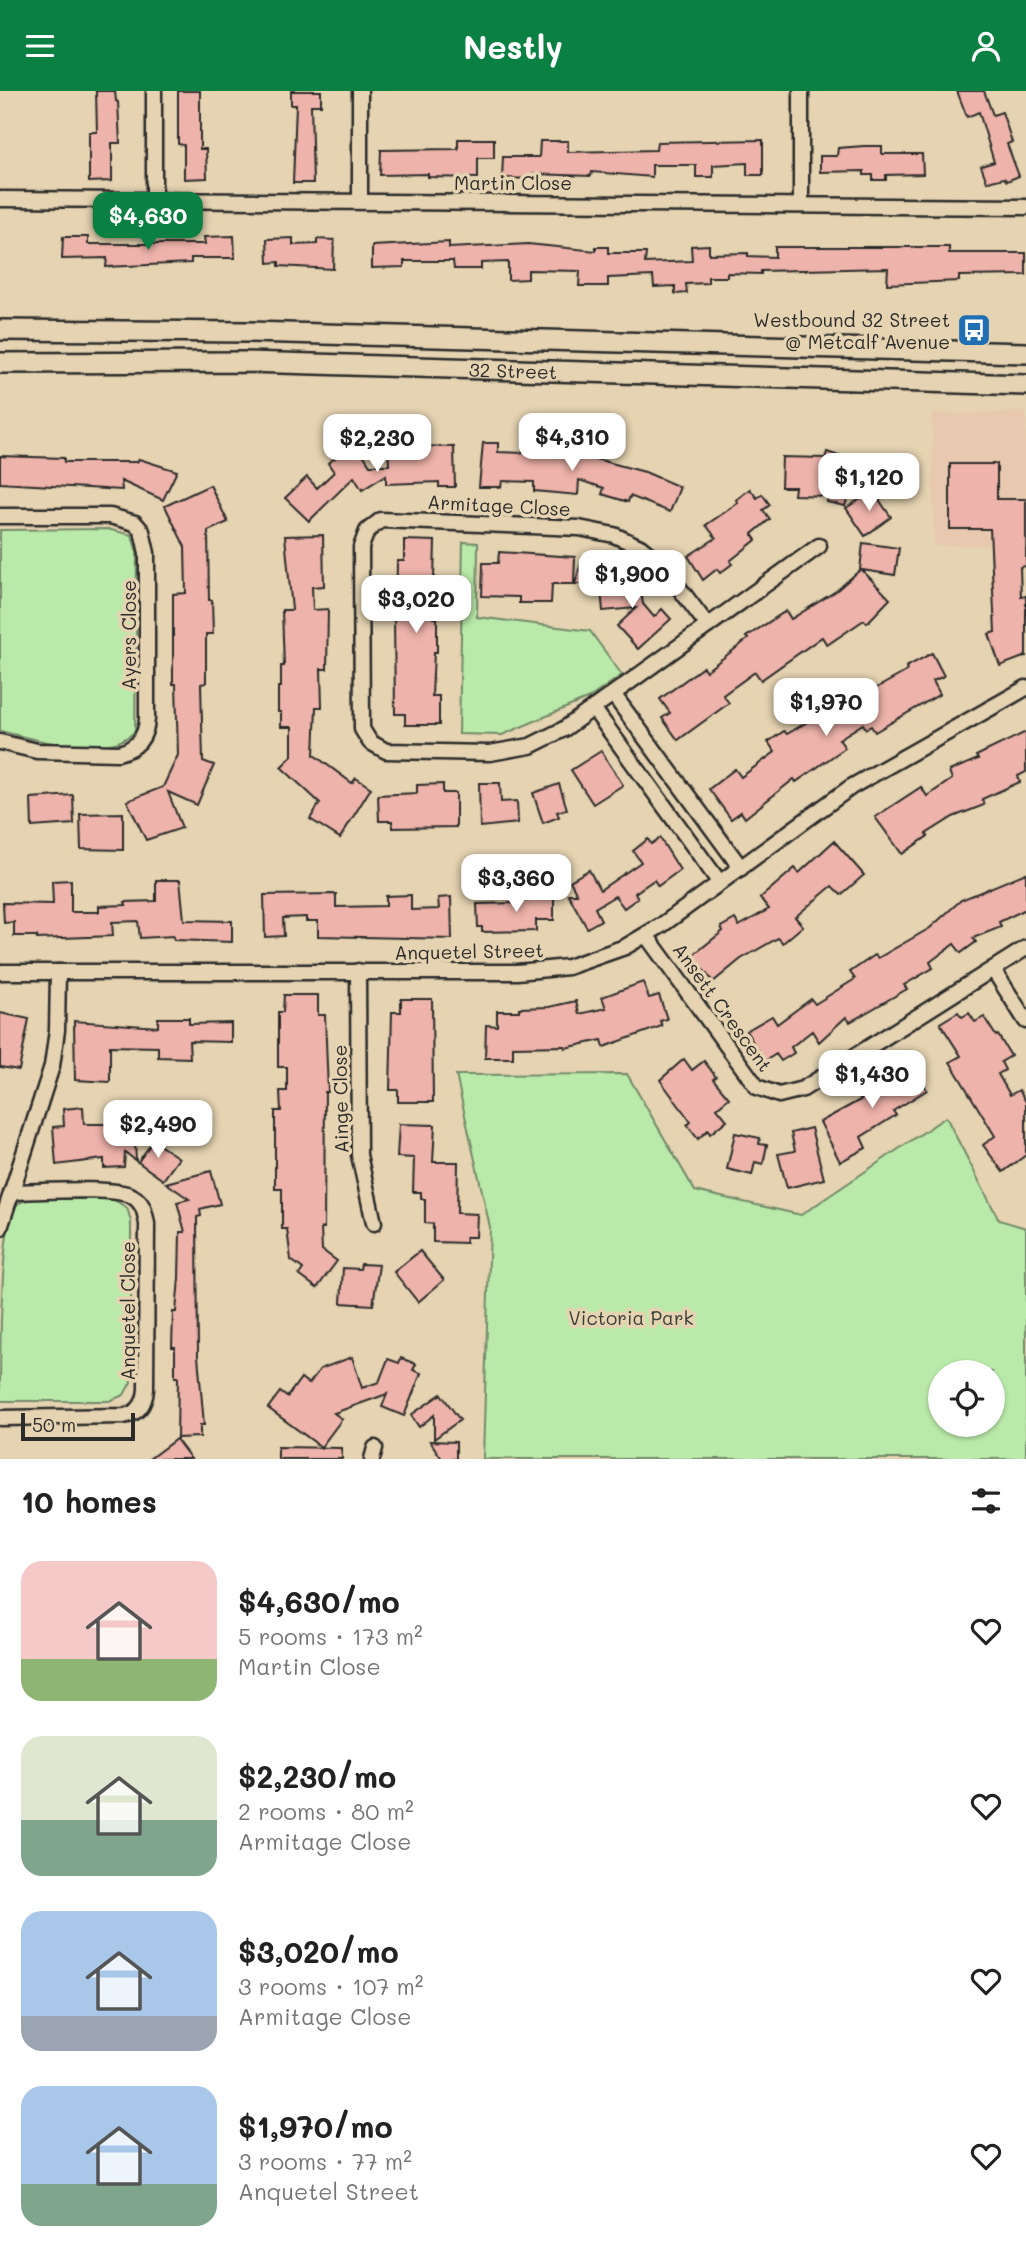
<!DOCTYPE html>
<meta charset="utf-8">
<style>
body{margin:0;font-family:Mali,sans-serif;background:#f2f2f2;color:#222;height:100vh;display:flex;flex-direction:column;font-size:26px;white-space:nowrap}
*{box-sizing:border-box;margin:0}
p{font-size:23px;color:#767676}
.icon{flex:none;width:38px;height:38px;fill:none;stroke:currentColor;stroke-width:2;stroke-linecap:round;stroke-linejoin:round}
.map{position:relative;height:1368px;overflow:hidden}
.drawer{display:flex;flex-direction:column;background:#fff;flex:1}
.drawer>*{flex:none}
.controls{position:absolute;left:928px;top:1269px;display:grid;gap:14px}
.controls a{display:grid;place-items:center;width:77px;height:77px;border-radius:50%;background:#fff;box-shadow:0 2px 5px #0004;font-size:35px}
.scale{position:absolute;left:21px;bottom:18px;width:114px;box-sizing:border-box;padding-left:7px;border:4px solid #2b2b2b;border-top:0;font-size:19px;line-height:24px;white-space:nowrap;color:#2b2b2b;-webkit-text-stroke:5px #e5d3b1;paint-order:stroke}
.price{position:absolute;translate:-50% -60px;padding:0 16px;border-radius:14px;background:#fff;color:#222;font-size:23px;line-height:46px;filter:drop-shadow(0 2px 4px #0008)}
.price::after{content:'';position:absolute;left:50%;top:42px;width:21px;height:16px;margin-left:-10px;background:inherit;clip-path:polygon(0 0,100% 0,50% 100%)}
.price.current{background:#0b8043;color:#fff}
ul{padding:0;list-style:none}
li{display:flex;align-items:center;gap:21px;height:175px;padding:0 21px}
li span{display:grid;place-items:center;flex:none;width:196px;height:140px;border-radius:21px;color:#555}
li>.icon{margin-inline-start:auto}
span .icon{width:84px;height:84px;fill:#fffc;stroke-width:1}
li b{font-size:30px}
h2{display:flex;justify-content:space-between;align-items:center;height:84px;padding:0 21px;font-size:30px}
header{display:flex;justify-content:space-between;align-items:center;height:91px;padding:0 21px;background:#0b8043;color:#fff;font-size:32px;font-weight:700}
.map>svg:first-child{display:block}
.built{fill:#e8c9af}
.green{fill:#baeaa9;stroke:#728a6a;stroke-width:2;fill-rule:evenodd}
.building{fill:#eeb3aa;stroke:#2b2b2b;stroke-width:2}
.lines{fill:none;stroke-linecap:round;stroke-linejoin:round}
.street-casing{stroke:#2b2b2b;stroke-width:19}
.secondary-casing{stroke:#2b2b2b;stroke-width:24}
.street{stroke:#e5d3b1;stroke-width:14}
.secondary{stroke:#e5d3b1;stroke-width:19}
.labels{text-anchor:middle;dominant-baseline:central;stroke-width:7;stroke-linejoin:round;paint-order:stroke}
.street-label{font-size:19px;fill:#2b2b2b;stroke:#e5d3b1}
.poi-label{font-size:19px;fill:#2b2b2b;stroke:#e5d3b1;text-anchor:end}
.park-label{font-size:19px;fill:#393e38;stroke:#e5d3b1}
</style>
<header><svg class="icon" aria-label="menu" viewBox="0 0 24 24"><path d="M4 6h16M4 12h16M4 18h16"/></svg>Nestly<svg class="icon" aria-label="person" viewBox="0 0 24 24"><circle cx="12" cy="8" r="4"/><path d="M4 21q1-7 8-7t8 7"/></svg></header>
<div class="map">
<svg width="1026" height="1368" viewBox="0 0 1026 1368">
<rect width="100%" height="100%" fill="#e5d3b1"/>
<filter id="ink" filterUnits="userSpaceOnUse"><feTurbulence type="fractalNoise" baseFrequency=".0143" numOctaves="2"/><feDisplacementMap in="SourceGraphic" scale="14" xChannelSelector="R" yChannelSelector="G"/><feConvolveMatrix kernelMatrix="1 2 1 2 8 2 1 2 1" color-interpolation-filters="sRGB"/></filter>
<g filter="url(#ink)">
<!-- built -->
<path class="built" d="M 1026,321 L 1026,454 L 934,455 L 932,323 Z"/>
<!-- green -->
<g class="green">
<path d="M 107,438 L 132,444 L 137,462 L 135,640 C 107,670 36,649 0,640 L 0,439 Z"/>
<path d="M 463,451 L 478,452 L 477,526 L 590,540 L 622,584 L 589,607 L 502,644 L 459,643 Z"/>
<path d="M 627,983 L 695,1100 L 801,1124 L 946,1026 L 999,1129 L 1026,1137 L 1026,1368 L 483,1368 L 490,1136 L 456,984 ZM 940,1281 L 992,1281 L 992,1334 L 940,1334 Z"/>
<path d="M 31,1108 L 113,1108 L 127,1117 L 131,1130 L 131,1291 L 124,1304 L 109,1310 L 0,1310 C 0,1267 0,1150 13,1118 C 17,1111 24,1110 31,1108 Z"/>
</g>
<!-- building -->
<g class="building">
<path d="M 96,0 L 115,0 L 116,10 L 118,11 L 120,52 L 112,52 L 112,90 L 89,91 L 89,41 L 97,41 Z"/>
<path d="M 178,0 L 200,0 L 200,58 L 206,58 L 207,87 L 184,88 L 184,54 L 178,53 Z"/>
<path d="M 291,0 L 321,0 L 321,14 L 311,14 L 313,92 L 293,92 L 296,14 L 291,14 Z"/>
<path d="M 957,0 L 984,0 L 993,24 L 1002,21 L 1012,51 L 1007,53 L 1019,85 L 1007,90 L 1004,87 L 987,91 L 981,75 L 994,71 L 979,21 L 967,26 Z"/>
<path d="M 458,48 L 494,48 L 494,67 L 478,67 L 478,87 L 428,86 L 428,83 L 380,84 L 381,59 L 458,58 Z"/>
<path d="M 763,49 L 763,84 L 747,84 L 747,72 L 713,74 L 713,86 L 696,86 L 696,74 L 652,74 L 652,86 L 592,81 L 591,85 L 533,83 L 533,88 L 502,87 L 503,66 L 539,66 L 540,50 L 568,50 L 568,61 L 656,59 L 657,51 Z"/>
<path d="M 864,55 L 882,55 L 882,63 L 922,63 L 923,83 L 886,84 L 886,89 L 873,89 L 873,84 L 864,84 L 864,80 L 820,81 L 820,65 L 837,65 L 838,57 Z"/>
<path d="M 234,145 L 235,167 L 191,167 L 191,172 L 106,176 L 107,167 L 62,168 L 63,146 L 88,146 L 88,153 L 205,153 L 204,146 Z"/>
<path d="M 293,147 L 293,154 L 317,153 L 317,148 L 334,149 L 333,178 L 279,175 L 279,171 L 268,172 L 267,148 Z"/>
<path d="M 449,151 L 449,157 L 528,153 L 596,160 L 596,156 L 608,156 L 608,162 L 646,162 L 645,172 L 692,170 L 691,155 L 709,154 L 709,163 L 748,162 L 748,165 L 775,166 L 775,156 L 949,156 L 949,162 L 1026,162 L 1026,184 L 959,185 L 959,190 L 887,193 L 888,177 L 761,180 L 761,183 L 727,182 L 727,186 L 708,186 L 708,192 L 686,193 L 687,202 L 675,203 L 675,195 L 654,196 L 653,185 L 608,187 L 608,195 L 579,195 L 580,180 L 528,179 L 528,188 L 508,189 L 508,171 L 481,172 L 481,178 L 454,178 L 453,170 L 404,170 L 404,176 L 372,177 L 372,155 Z"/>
<path d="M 524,344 L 541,344 L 541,355 L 548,356 L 593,359 L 592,367 L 645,381 L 680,396 L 670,421 L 630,405 L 628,411 L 602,403 L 604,397 L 579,389 L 578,404 L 534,400 L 534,391 L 502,390 L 501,396 L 479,396 L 483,352 L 498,352 L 498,361 L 523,362 Z"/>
<path d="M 356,352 L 370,374 L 389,374 L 388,354 L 454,356 L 455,396 L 439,396 L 439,391 L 386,393 L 386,384 L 362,399 L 354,386 L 309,430 L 285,407 L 307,386 L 317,397 L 334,381 L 328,372 Z"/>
<path d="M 827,361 L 859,372 L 845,415 L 827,411 L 828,405 L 794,404 L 795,396 L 781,396 L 782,366 L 825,367 Z"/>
<path d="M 0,365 L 64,367 L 64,371 L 137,371 L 139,368 L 177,380 L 163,409 L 121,390 L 122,399 L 0,392 Z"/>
<path d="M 950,373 L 997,373 L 997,408 L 1026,408 L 1026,475 L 1020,476 L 1021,506 L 1026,505 L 1026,565 L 1000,575 L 989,543 L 995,541 L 990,438 L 950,438 Z"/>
<path d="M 210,394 L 228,431 L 208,440 L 209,509 L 212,509 L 213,543 L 206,543 L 206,592 L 201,593 L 203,670 L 214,674 L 197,714 L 168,701 L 182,737 L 146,749 L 127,710 L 163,696 L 178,664 L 176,593 L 173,593 L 173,503 L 186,502 L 185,456 L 165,415 Z"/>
<path d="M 750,398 L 757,407 L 762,403 L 770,414 L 763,419 L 770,428 L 752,443 L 756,449 L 730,470 L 732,473 L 720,482 L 717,478 L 703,489 L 688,465 L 716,447 L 706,434 L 738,412 L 736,409 Z"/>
<path d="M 873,400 L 891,426 L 865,445 L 846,417 Z"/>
<path d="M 323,444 L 324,495 L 312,496 L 313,519 L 328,518 L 327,578 L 321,578 L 322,616 L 316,616 L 314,664 L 352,692 L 356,687 L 371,697 L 340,747 L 310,728 L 320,712 L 281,676 L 292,665 L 292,636 L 281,636 L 281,621 L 278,621 L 278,596 L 281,596 L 281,575 L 284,575 L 282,519 L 292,519 L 285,445 Z"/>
<path d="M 404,449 L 435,450 L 433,527 L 437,527 L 437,561 L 434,561 L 432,605 L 439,605 L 439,634 L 405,634 L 405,623 L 395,623 L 394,527 L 396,527 L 397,470 L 404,470 Z"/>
<path d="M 863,452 L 899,457 L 895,484 L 862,479 L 890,508 L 867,532 L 864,529 L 827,554 L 822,546 L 761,589 L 755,581 L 723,604 L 729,612 L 678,649 L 662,627 L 670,622 L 660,608 L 703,576 L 706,580 L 748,548 L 746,546 L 786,520 L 791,528 L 836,500 L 860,479 Z"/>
<path d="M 499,461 L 575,466 L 574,493 L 552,493 L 551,512 L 519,512 L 519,506 L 482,505 L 483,472 L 498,472 Z"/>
<path d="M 583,465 L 596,465 L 597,493 L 575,493 Z"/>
<path d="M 633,486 L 634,493 L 640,493 L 643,513 L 654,526 L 662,518 L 671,528 L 638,558 L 617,535 L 636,517 L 603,520 L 600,489 Z"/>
<path d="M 932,562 L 944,585 L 933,590 L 940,603 L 875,641 L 871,635 L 866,638 L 863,633 L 839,648 L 845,657 L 796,691 L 794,688 L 745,727 L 741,721 L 731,728 L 709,698 L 735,678 L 741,686 L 775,661 L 768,651 L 784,640 L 787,643 L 834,615 L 837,619 L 907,580 L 906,576 Z"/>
<path d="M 1026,641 L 1026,681 L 1018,685 L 1020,691 L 982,708 L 984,714 L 953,726 L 926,743 L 928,745 L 902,763 L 875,726 L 921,696 L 927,705 L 952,688 L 949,680 L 978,668 L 976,665 Z"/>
<path d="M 601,660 L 623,694 L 593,713 L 571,679 Z"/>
<path d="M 479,692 L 500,692 L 501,711 L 517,710 L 518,732 L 480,736 Z"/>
<path d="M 443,693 L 443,702 L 456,702 L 456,736 L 392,737 L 392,730 L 379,730 L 378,704 L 417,702 L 417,694 Z"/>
<path d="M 559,693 L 567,718 L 557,721 L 559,726 L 543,732 L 533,702 Z"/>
<path d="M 73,704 L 74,733 L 32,736 L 31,707 Z"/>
<path d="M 123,722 L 123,759 L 81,758 L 80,723 Z"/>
<path d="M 660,747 L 680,779 L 658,795 L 654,789 L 635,802 L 638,807 L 624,817 L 615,805 L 595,817 L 601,829 L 587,837 L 568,803 L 577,803 L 570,790 L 589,779 L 600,799 L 641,771 L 633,760 L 648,748 L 651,753 Z"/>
<path d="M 834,750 L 864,784 L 841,804 L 832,795 L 795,826 L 803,835 L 783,852 L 778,847 L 741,868 L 713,891 L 692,865 L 723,840 L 721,836 L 735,828 L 739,835 L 769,818 L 760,807 L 795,777 L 799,782 Z"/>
<path d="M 1026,782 L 1026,818 L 999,831 L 1001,836 L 973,847 L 976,851 L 961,862 L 954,853 L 930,871 L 933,877 L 904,894 L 907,898 L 850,931 L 846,926 L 819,951 L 812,940 L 791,956 L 794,962 L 781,970 L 776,963 L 765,970 L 746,940 L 772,925 L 777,933 L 811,908 L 815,913 L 855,888 L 850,881 L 875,864 L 878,867 L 930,837 L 961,809 Z"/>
<path d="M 71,789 L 71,821 L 99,821 L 99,815 L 126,814 L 125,811 L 156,810 L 156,789 L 180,789 L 184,829 L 232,830 L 232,851 L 174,849 L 173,845 L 140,847 L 138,830 L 112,831 L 113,845 L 37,848 L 37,845 L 14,845 L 14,831 L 4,832 L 3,812 L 53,813 L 52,790 Z"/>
<path d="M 336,803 L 336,816 L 386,815 L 386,805 L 411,804 L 411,819 L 439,818 L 438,807 L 451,806 L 452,848 L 318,845 L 318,830 L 306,830 L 306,826 L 283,827 L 284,845 L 265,846 L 264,804 Z"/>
<path d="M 539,803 L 554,803 L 554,829 L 536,829 L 536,840 L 482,841 L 482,836 L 478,836 L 477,813 L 520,812 L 520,806 L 539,806 Z"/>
<path d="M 643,891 L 649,907 L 659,904 L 667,928 L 660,930 L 662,935 L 604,956 L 602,949 L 565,957 L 565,955 L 513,956 L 513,967 L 485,967 L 486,934 L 497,935 L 497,920 L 519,920 L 519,917 L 549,916 L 576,910 L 579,923 L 606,917 L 602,906 Z"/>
<path d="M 284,904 L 318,904 L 318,924 L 325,924 L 328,1001 L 325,1001 L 324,1137 L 321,1137 L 322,1159 L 337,1170 L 317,1197 L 299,1184 L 303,1178 L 291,1169 L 287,1138 L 282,1138 L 282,1098 L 275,1098 L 275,1020 L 281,1020 L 280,1000 L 287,1000 L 287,976 L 278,976 L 278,921 L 283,921 Z"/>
<path d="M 401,908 L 432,908 L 433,1011 L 398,1011 L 398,999 L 390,999 L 392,921 L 401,921 Z"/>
<path d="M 958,921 L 962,926 L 969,922 L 975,931 L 984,926 L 996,945 L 998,944 L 1011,965 L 1001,971 L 1005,979 L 998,983 L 1010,1004 L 1019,999 L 1026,1011 L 1026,1064 L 1003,1081 L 983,1054 L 995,1045 L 950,971 L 961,965 L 940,932 Z"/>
<path d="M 0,922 L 29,928 L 19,979 L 0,976 Z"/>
<path d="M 158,927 L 189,927 L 189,933 L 231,932 L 231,951 L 189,950 L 190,967 L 158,966 L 158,956 L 110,955 L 110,991 L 75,989 L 74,930 L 158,936 Z"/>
<path d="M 684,968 L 692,979 L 704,970 L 716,986 L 713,988 L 729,1007 L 717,1017 L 727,1029 L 710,1043 L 708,1039 L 698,1048 L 687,1034 L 691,1031 L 660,989 Z"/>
<path d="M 911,972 L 927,999 L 893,1020 L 896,1024 L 861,1046 L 866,1057 L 840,1071 L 820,1031 L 862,1008 L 857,999 L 898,975 L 901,979 Z"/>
<path d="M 83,1016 L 84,1033 L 134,1033 L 136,1070 L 125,1061 L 124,1076 L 104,1077 L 104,1068 L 56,1074 L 53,1036 L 64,1035 L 63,1018 Z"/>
<path d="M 399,1033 L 435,1034 L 433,1071 L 458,1071 L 457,1122 L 477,1123 L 476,1146 L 466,1146 L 466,1152 L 433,1151 L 433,1133 L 425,1132 L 425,1108 L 421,1108 L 421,1101 L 413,1101 L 414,1067 L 397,1066 Z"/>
<path d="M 811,1037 L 824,1088 L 787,1097 L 778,1063 L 795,1060 L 791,1042 Z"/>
<path d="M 735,1042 L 760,1047 L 759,1053 L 767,1054 L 763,1073 L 755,1071 L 752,1084 L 727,1078 Z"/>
<path d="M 153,1050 L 179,1067 L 163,1089 L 138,1071 Z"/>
<path d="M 211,1080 L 220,1113 L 200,1118 L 201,1125 L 197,1126 L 198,1265 L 204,1334 L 200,1334 L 200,1346 L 177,1347 L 178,1286 L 175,1286 L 175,1256 L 172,1256 L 173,1221 L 176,1221 L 179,1187 L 180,1141 L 185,1141 L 177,1111 L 189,1108 L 166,1092 Z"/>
<path d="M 420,1160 L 444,1189 L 418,1211 L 394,1181 Z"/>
<path d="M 361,1173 L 379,1174 L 373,1214 L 341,1212 L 343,1177 L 360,1178 Z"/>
<path d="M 352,1266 L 362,1297 L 379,1291 L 388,1268 L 399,1272 L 401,1267 L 416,1273 L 413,1279 L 421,1282 L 404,1325 L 382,1316 L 387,1303 L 334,1322 L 342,1328 L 321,1356 L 268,1317 L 280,1301 L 287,1306 L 301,1287 L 309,1293 L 320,1278 Z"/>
<path d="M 441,1303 L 460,1329 L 434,1348 L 434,1324 L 419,1336 L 411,1324 Z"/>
<path d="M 176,1348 L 191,1368 L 149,1368 Z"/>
<path d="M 430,1350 L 456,1351 L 456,1368 L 442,1368 Z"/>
<path d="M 278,1356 L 342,1357 L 342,1368 L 278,1368 Z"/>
</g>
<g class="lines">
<!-- street casing -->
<g class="street-casing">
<g id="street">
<path d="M 801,0 L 801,113"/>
<path d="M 0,108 L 1026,116"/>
<path d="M 154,108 L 154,0"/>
<path d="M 360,109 L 360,0"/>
<path d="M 0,425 L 110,425 L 135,432 L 142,440 L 147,462 L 147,628 C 146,647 136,658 118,662 L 37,660 L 0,651"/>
<path d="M 708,535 L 661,473 L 640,456 L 614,444 L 579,437 L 381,429 L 367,440 L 361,456 L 362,638 L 370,651 L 386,660 L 490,662 L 530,655 L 564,638 L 819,455"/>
<path d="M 613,603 L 741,777"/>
<path d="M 593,617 L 720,792"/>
<path d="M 646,844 L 757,996 L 779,1004 L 803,998 L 1026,857"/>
<path d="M 993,878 L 1026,930"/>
<path d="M 358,880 L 359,1064 L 374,1132"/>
<path d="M 0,881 L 517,881 L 568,876 L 625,856 L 662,834 L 851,696 L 1026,597"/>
<path d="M 0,1137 L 52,975 L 57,939 L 58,881"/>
<path d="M 0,1327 L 124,1325 C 139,1322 145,1312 146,1298 L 147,1133 C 145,1121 143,1111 132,1105 C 112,1095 38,1101 12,1101"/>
<path d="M 372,1368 L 375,1357"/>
</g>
</g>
<!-- secondary casing -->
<g class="secondary-casing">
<g id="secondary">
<path d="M 0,239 L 249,241 L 1026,262"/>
<path id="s1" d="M 0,272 L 243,271 L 1026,294"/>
</g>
</g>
<!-- street -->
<use href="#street" class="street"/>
<!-- secondary -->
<use href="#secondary" class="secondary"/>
</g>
</g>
<!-- icons -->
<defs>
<g id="bus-square" transform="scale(1.75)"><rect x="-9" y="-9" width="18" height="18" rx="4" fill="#1f6fb2" stroke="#e5d3b1"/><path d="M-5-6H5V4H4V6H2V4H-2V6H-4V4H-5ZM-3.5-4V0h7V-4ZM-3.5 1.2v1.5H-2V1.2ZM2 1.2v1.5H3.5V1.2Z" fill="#fff"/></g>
</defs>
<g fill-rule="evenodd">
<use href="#bus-square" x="974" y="239"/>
</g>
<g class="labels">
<!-- street labels -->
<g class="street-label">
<text x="513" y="91">Martin Close</text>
<text stroke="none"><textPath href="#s1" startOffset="513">32 Street</textPath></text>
<text transform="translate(499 414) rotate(3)">Armitage Close</text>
<text transform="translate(128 544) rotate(-90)">Ayers Close</text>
<text transform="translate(469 860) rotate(-1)">Anquetel Street</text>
<text transform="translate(723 916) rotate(54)">Ansett Crescent</text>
<text transform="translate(340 1008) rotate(-91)">Ainge Close</text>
<text transform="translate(127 1220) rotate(-90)">Anquetel Close</text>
</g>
<!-- poi labels -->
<g class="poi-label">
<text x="950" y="228">Westbound 32 Street<tspan x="950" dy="22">@ Metcalf Avenue</tspan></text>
</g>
<!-- park labels -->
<g class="park-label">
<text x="631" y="1226">Victoria Park</text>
</g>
</g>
</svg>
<div class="controls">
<a><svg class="icon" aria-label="locate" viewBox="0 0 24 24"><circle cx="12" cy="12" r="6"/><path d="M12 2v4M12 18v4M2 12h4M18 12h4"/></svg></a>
</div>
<div class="scale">50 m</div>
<b class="price current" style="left:148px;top:161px">$4,630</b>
<b class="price" style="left:572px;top:382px">$4,310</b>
<b class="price" style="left:377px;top:383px">$2,230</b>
<b class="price" style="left:869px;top:422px">$1,120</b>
<b class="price" style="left:632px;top:519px">$1,900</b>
<b class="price" style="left:416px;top:544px">$3,020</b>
<b class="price" style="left:826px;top:647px">$1,970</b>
<b class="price" style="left:516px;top:823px">$3,360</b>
<b class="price" style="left:872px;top:1019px">$1,430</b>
<b class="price" style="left:158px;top:1069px">$2,490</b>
</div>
<section class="drawer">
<h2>10 homes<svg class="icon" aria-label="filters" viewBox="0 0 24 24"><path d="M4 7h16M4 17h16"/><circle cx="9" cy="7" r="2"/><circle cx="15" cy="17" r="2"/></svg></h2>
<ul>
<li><span style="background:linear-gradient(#f6c9c9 70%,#8fb573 0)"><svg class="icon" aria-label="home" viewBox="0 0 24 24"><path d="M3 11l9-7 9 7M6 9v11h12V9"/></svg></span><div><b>$4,630/mo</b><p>5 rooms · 173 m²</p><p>Martin Close</p></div><svg class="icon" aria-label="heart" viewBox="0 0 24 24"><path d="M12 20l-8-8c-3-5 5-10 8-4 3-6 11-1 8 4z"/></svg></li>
<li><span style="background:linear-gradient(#dfe7d0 60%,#7fa58c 0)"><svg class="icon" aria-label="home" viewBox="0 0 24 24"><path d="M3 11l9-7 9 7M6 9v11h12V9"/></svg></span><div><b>$2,230/mo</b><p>2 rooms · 80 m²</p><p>Armitage Close</p></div><svg class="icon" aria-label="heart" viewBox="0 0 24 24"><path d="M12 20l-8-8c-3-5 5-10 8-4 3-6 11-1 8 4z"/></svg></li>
<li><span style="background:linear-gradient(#a9c7e8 75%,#9aa5b1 0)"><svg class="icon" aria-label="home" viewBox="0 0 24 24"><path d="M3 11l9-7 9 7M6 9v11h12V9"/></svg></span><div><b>$3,020/mo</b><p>3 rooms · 107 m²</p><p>Armitage Close</p></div><svg class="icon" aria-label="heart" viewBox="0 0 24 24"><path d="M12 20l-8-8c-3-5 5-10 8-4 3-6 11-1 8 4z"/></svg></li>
<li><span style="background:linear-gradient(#a9c7e8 70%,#7fa58c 0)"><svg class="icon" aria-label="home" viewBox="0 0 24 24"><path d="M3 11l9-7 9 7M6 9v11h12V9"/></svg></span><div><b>$1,970/mo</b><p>3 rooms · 77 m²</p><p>Anquetel Street</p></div><svg class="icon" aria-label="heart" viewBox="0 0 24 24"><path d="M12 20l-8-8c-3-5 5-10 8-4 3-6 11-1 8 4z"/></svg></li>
</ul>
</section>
